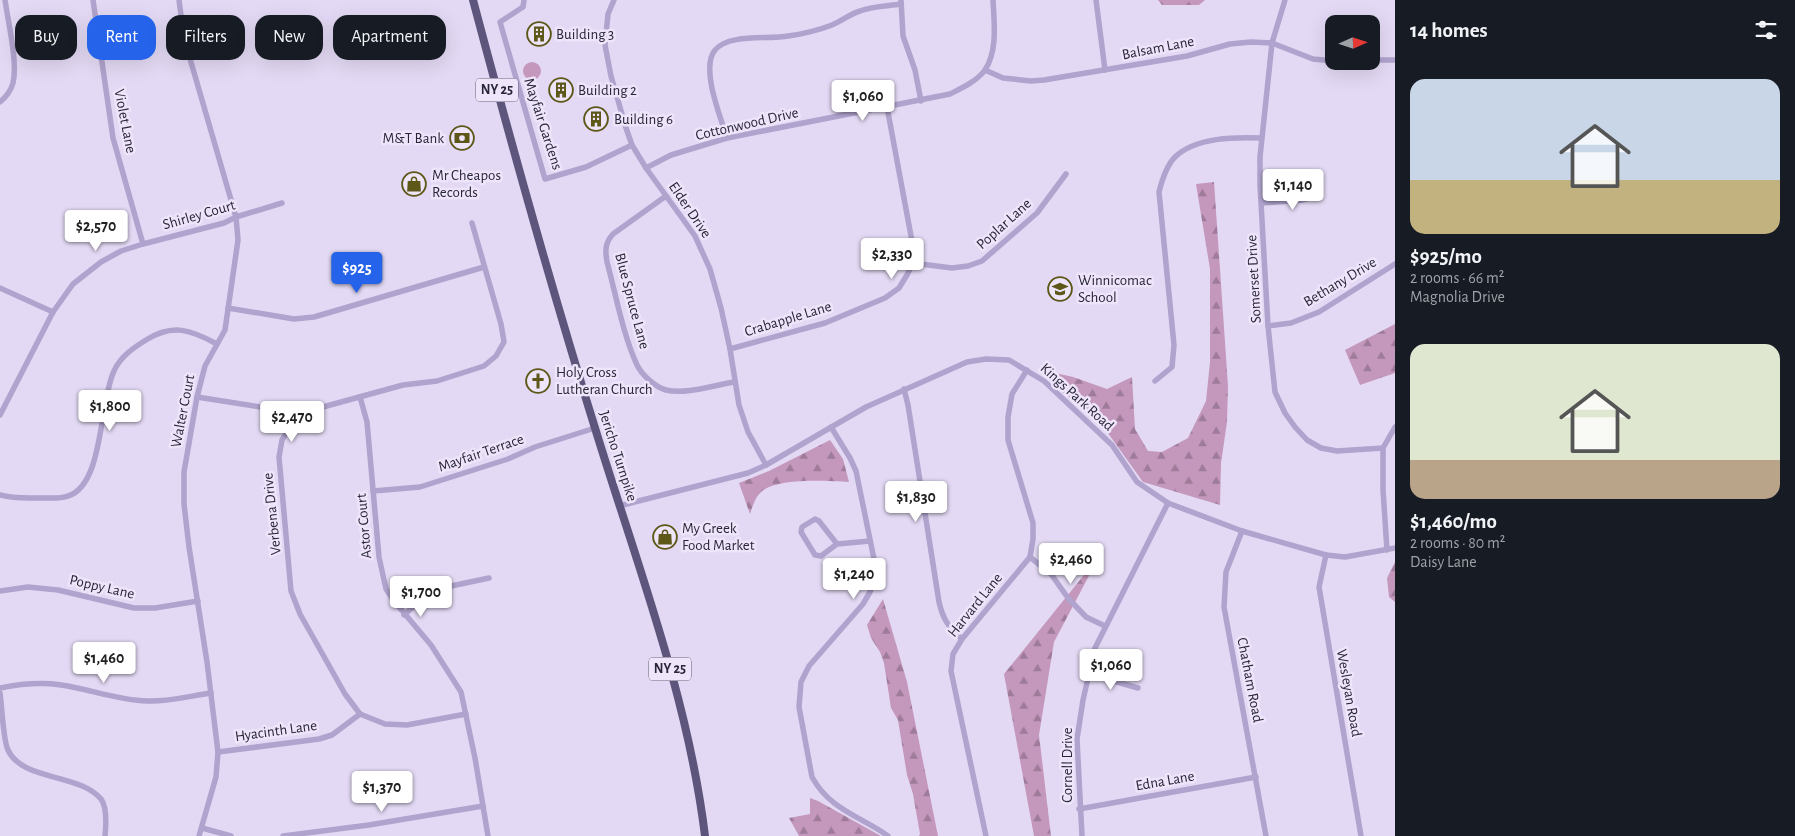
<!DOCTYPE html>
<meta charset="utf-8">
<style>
body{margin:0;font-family:"Alegreya Sans",sans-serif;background:#242831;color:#f1f3f6;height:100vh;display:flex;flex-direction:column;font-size:19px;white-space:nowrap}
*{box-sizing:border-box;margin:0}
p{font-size:16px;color:#9ea1a6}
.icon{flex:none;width:28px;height:28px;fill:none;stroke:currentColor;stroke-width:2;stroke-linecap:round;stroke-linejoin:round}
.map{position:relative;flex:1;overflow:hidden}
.details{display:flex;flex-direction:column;background:#171b24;width:400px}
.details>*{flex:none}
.top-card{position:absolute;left:15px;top:15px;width:475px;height:45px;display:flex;gap:10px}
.needle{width:32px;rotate:87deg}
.tools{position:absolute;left:1325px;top:15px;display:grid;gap:10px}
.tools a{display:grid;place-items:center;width:55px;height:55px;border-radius:10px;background:#171b24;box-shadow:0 5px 20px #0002;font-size:25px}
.price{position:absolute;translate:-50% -42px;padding:0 11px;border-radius:5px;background:#fff;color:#222;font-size:16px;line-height:32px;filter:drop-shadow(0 1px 2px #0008)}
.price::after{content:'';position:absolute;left:50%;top:30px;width:15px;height:11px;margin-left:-8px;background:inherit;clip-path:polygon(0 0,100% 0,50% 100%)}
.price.selected{background:#2563eb;color:#fff}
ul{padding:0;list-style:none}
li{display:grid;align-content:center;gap:10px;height:265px;padding:0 15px}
li span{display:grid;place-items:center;height:155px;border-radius:15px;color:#555}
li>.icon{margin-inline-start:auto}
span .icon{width:90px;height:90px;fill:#fffc;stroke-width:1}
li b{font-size:21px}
h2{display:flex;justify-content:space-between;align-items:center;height:60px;padding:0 15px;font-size:21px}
.chip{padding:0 18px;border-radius:15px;background:#171b24;box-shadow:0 5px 20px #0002;font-size:18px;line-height:45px}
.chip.selected{background:#2563eb;color:#fff}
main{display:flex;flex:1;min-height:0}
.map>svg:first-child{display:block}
.forest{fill:url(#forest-firs)}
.park{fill:#c497bc}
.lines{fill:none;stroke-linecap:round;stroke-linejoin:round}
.minor{stroke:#b0a3cd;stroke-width:5.5}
.major{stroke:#5d557b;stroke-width:8}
.labels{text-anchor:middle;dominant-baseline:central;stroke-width:5;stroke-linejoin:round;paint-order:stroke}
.shield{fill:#eee5fb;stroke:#645f72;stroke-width:1}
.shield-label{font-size:14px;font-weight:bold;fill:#292637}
.poi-label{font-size:15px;fill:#292637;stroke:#eee5fb;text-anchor:start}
.street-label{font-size:15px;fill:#292637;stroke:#eee5fb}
</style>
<main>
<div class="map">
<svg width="1395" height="836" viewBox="0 0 1395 836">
<defs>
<pattern id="forest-firs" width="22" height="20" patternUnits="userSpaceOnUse" patternTransform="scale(1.25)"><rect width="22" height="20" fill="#c497bc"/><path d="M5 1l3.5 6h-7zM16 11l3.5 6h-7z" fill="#9f7b9a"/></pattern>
</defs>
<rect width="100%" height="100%" fill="#e3d9f4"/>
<!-- forest -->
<g class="forest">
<path d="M 1158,0 L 1205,0 L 1199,5 L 1162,5 Z"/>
<path d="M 1214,182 L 1228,386 L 1227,422 L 1221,463 L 1220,505 L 1143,482 L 1105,429 L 1047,378 L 1051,372 L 1073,377 L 1107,389 L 1132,377 L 1135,429 L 1148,451 L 1162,452 L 1188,438 L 1206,401 L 1210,362 L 1210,269 L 1196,184 Z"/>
<path d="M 1395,324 L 1395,373 L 1360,385 L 1345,350 Z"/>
<path d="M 830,440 L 843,459 L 849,482 C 827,481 776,477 760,493 C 755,498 752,508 750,514 L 739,483 L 769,471 Z"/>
<path d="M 1094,545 L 1102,551 L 1054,642 L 1039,735 L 1051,836 L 1034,836 L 1004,674 L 1088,570 Z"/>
<path d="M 1395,562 L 1395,602 L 1389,597 L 1387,578 Z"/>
<path d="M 883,599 L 907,682 L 938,836 L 919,836 L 920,834 L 913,794 L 907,775 L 898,720 L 891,708 L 884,663 L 880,652 L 871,638 L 867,625 Z"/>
<path d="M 810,798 L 818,801 L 881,836 L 799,836 L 789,818 L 810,814 Z"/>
</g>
<!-- park -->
<circle class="park" cx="532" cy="71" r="9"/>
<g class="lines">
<!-- minor -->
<g class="minor">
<path d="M 93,0 L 113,138 L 143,244"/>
<path d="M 179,0 L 184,38 L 236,217 L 238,240 L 225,330 L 205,366 L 197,397 L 184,472 L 184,504 L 189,547 L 207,662 L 218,752 L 216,777 L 199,836"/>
<path d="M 524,0 L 523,7 L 500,22 L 545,179 L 586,167 L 632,145"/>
<path d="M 614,0 L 608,14 L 605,45 L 611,76 L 626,128 L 632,145 L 646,168 L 695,236 L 710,269 L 721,308 L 730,349 L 739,405 L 748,432 L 766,465"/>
<path d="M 901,0 L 903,36 L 915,70 L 921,101"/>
<path d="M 1096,0 L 1105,70"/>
<path d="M 1285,0 L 1272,43 L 1260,157 L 1260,185 L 1268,326 L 1275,392 L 1285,413 L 1295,427 L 1307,440 L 1321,448 L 1337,451 L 1383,448"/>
<path d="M 1371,60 L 1395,60"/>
<path d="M 1338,61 L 1344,61"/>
<path d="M 985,70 L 1003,78 L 1031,81 L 1044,80 L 1187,56 L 1230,44 L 1251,42 L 1272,43 L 1313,59 L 1334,61"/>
<path d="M 0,102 C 6,97 11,90 13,83 C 18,62 8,22 5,0"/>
<path d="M 727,138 C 721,118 700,68 715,50 C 729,33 768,40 788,36 C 803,34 819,30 832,25 C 842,21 850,14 860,11 C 873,6 888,6 901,4"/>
<path d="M 646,168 L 671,155 L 727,138 L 950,94 C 962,88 977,81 985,70 C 998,50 994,22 993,0"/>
<path d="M 666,196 L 613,234 C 605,243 605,250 607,262 C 616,295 623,335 637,365 C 642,375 655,387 666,390 C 685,395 715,385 734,382"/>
<path d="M 1262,203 L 1302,200 L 1320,195"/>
<path d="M 913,263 L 952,268 L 968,266 L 982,261 L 1037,213 L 1066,174"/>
<path d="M 0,288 L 53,312"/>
<path d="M 228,308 L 294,319 L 314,317 L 484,267"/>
<path d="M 1268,326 L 1291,323 L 1319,312 L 1395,264"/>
<path d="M 730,349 L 825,323 L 885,298 L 899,288 L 907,275 L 913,263 L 914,252 L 887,107"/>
<path d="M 1155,381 L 1172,367 L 1174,345 L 1159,192 C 1162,180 1166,166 1175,157 C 1196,137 1235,137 1261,138"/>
<path d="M 904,389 L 908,405 L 939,602 C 943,619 948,627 962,639"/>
<path d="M 197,397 L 267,408 L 294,421"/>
<path d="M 360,397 L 367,422 L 379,557 L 386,589 L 394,601 L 431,645 L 461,692 L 475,758 L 488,836"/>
<path d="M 0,415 L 53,312 L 73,284 L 101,262 L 121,251 L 143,244 L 224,223 L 236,217 L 282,203"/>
<path d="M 831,427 L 850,458 L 856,471 L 874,559 L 874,580 L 870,592 L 863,604 L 809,666 L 801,682 L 799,707 L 812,777 C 830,810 860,816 888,836"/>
<path d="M 373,491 L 420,487 L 508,459 L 535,447 L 595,428"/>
<path d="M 0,495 C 13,499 28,498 42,498 C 49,498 61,499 68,496 C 104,485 99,402 114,371 C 120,357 133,348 146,340 C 173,323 191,330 217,344"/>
<path d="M 619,506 L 748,473 L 766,465 L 866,407 L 967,362 L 986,359 L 1009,360 L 1044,381 L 1112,445 L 1137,482 L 1168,503 L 1242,531 L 1326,555 L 1345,557 L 1395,548"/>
<path d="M 1242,531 L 1226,572 L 1224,607 L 1266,836"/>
<path d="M 837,544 L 821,556 L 815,555 L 801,532 L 802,527 L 815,519 L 819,521 L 837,544 L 870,541"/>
<path d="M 1387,550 L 1383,490 L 1383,448 L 1395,427"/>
<path d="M 1326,555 L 1319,587 L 1361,836"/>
<path d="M 1030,557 L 1051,574 L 1068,598 L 1086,617 L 1105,626"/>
<path d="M 0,591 L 28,587 L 58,590 L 134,608 L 155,608 L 198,601"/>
<path d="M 404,615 L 421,600 L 437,589 L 489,578"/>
<path d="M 1089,674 L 1138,688"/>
<path d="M 0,688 C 20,684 40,682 61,685 C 90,689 117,700 147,701 C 168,702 190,696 211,693"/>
<path d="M 0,693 C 2,706 3,740 8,750 C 22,781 79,773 101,799 C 107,807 106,826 105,836"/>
<path d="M 466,714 L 407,725 L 385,724 L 360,714 L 345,694 L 300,614 L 291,591 L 279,457 L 282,440 L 294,421 L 312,410 L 403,385 L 437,381 L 484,366 L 496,356 L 504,342 L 501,324 L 472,223"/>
<path d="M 218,752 L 319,739 L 332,735 L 360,714"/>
<path d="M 1079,809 L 1256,777"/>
<path d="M 202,828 L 231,836"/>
<path d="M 283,836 L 369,825 L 483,806"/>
<path d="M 986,836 L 951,671 L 953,654 L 962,639 L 1030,557 L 1033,539 L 1033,523 L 1008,440 L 1008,417 L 1012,394 L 1027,370"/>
<path d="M 1082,836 L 1077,739 L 1083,700 L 1095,648 L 1168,503"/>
</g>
<!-- major -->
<path class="major" d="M 473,0 C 511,143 551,287 595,428 C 636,562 688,696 705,836"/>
</g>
<!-- icons -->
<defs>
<g id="building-ring" transform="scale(1.25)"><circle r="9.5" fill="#eee5fb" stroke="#5d5718" stroke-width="1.5"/><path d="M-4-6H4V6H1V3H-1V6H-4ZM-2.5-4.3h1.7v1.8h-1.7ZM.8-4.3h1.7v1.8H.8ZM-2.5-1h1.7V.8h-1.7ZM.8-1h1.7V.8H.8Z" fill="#5d5718"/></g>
<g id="bank-ring" transform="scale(1.25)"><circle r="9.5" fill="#eee5fb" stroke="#5d5718" stroke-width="1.5"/><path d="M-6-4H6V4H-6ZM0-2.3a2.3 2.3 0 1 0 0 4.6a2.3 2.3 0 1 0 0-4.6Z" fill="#5d5718"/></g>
<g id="shop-ring" transform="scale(1.25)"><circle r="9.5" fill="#eee5fb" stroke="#5d5718" stroke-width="1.5"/><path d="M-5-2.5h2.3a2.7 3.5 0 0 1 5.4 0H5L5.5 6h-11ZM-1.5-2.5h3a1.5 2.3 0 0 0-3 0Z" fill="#5d5718"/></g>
<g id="school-ring" transform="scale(1.25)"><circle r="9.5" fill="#eee5fb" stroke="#5d5718" stroke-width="1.5"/><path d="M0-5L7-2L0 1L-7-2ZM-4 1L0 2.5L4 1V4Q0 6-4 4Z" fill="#5d5718"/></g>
<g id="church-ring" transform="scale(1.25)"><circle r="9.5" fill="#eee5fb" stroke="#5d5718" stroke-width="1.5"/><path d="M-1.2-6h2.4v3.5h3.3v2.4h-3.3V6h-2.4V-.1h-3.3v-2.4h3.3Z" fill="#5d5718"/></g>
</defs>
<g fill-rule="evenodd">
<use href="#building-ring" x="539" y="34"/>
<use href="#building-ring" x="561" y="90"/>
<use href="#building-ring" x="596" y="119"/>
<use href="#bank-ring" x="462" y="138"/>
<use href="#shop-ring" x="414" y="184"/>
<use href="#school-ring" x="1060" y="289"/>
<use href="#church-ring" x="538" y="381"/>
<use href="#shop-ring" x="665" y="537"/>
</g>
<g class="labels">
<!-- shield labels -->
<g class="shield">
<rect x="476" y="78.5" width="42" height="23" rx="4"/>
<rect x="649" y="657.5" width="42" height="23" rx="4"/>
</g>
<g class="shield-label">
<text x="497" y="90">NY 25</text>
<text x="670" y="669">NY 25</text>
</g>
<!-- poi labels -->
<g class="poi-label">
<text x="556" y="34">Building 3</text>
<text x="578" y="90">Building 2</text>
<text x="614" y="119">Building 6</text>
<text x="444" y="138" text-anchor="end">M&amp;T Bank</text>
<text x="432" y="175">Mr Cheapos<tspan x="432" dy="17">Records</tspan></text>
<text x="1078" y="280">Winnicomac<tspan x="1078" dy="17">School</tspan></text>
<text x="556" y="372">Holy Cross<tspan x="556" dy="17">Lutheran Church</tspan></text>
<text x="682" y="528">My Greek<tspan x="682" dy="17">Food Market</tspan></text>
</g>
<!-- street labels -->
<g class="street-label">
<text transform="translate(1158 48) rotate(-11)">Balsam Lane</text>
<text transform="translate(125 121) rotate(79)">Violet Lane</text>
<text transform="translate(543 124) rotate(72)">Mayfair Gardens</text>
<text transform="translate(747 124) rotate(-13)">Cottonwood Drive</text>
<text transform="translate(690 210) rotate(56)">Elder Drive</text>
<text transform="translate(199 215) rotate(-16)">Shirley Court</text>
<text transform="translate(1004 224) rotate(-42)">Poplar Lane</text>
<text transform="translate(1254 279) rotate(-93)">Somerset Drive</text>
<text transform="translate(1340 282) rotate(-31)">Bethany Drive</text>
<text transform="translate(632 301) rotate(75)">Blue Spruce Lane</text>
<text transform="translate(788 319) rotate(-17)">Crabapple Lane</text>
<text transform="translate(1077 397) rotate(42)">Kings Park Road</text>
<text transform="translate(183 411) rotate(-79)">Walter Court</text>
<text transform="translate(481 453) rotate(-19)">Mayfair Terrace</text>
<text transform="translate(618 456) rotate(72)">Jericho Turnpike</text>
<text transform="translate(272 514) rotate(-96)">Verbena Drive</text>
<text transform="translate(364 526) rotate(-95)">Astor Court</text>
<text transform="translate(102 587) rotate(13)">Poppy Lane</text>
<text transform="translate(975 605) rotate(-51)">Harvard Lane</text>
<text transform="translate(1250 680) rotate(79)">Chatham Road</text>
<text transform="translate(1349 693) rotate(80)">Wesleyan Road</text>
<text transform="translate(276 731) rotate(-8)">Hyacinth Lane</text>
<text transform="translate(1067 765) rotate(-90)">Cornell Drive</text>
<text transform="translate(1165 781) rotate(-10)">Edna Lane</text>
</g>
</g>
</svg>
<div class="tools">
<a><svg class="needle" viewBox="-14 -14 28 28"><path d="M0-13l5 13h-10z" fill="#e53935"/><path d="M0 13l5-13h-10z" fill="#9ea1a6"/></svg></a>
</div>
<b class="price" style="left:863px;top:122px">$1,060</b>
<b class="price" style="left:1293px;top:211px">$1,140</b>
<b class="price" style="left:96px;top:252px">$2,570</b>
<b class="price" style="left:892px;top:280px">$2,330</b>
<b class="price selected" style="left:357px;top:294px">$925</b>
<b class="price" style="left:110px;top:432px">$1,800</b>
<b class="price" style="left:292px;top:443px">$2,470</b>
<b class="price" style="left:916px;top:523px">$1,830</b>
<b class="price" style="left:1071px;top:585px">$2,460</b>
<b class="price" style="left:854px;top:600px">$1,240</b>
<b class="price" style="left:421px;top:618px">$1,700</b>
<b class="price" style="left:104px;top:684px">$1,460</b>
<b class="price" style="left:1111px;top:691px">$1,060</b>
<b class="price" style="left:382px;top:813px">$1,370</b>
<div class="top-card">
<a class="chip">Buy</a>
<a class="chip selected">Rent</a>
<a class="chip">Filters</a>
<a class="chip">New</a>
<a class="chip">Apartment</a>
</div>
</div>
<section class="details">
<h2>14 homes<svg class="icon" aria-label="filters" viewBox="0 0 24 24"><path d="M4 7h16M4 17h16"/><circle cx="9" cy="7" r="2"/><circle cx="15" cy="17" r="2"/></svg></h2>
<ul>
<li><span style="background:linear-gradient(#c9d6e8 65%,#c2b280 0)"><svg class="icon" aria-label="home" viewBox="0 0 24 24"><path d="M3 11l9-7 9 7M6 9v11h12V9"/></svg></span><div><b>$925/mo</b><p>2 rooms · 66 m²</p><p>Magnolia Drive</p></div></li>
<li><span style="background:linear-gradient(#dfe7d0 75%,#b9a48a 0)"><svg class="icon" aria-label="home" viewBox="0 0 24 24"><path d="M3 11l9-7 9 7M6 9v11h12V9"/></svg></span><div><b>$1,460/mo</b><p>2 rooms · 80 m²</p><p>Daisy Lane</p></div></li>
</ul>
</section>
</main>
